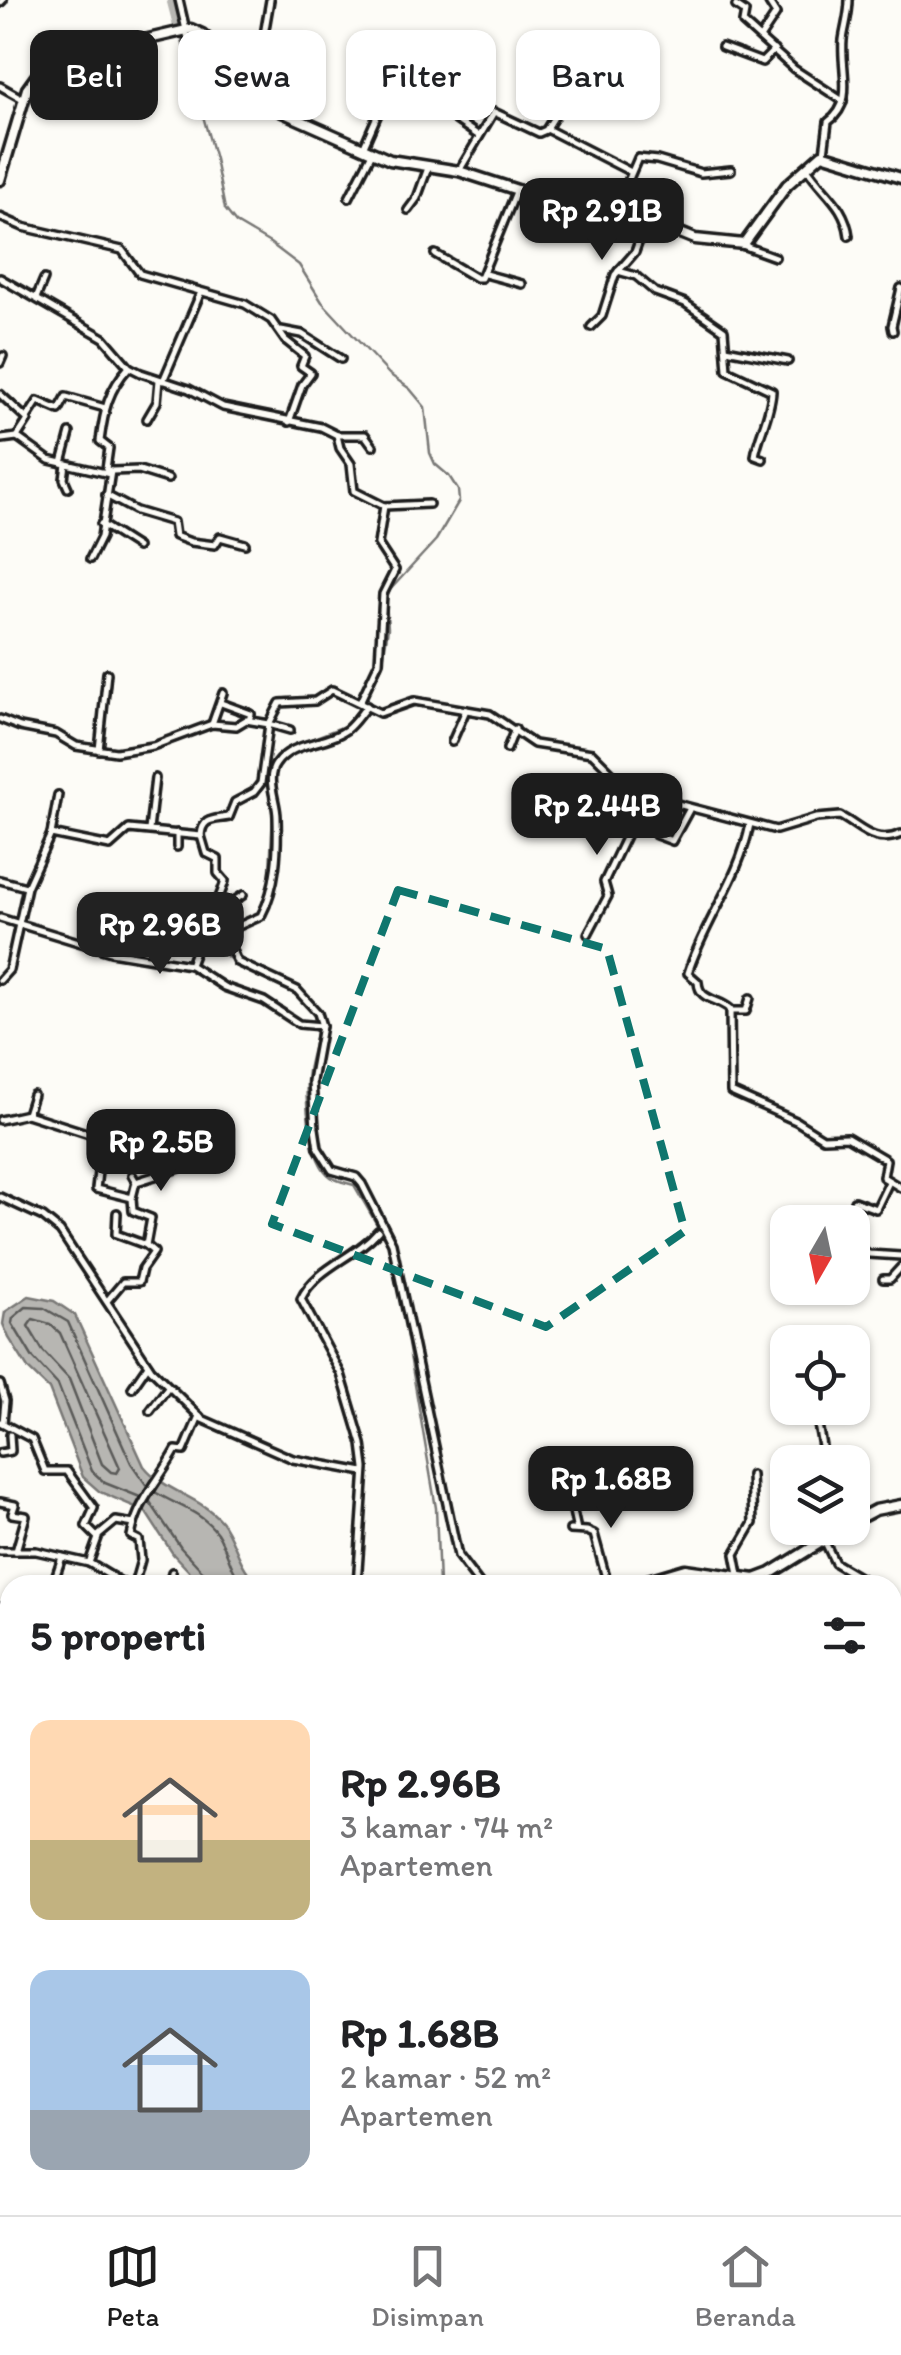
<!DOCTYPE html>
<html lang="id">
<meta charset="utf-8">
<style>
body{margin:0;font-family:Itim,sans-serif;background:#f2f2f2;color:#202124;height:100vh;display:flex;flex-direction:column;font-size:38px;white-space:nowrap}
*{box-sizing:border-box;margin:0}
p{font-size:32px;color:#757577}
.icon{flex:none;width:55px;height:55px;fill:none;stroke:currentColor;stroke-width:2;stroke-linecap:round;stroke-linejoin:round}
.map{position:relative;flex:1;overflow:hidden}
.details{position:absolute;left:0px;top:1575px;width:902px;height:640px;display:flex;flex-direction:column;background:#fff;border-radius:30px 30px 0 0;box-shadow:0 2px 8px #0004}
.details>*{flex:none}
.banner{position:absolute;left:30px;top:30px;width:842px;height:90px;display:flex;gap:20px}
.needle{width:65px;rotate:189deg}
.tools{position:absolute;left:770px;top:1205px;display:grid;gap:20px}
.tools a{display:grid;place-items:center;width:100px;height:100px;border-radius:20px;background:#fff;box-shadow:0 2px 8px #0004;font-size:50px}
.price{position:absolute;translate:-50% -85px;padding:0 22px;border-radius:20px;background:#1c1c1c;color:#fff;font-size:32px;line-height:65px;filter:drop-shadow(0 2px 5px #0008)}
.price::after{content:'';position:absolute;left:50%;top:60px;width:30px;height:22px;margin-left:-15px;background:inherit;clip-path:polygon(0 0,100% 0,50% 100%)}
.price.selected{background:#222;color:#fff}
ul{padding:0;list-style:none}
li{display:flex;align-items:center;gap:30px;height:250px;padding:0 30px}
li span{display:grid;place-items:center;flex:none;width:280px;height:200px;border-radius:20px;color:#555}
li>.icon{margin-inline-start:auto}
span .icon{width:120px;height:120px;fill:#fffc;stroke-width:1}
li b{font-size:42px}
h2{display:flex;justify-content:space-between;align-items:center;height:120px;padding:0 30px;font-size:42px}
.tag{padding:0 35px;border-radius:20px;background:#fff;box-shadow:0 2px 8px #0004;font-size:35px;line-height:90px}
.tag.selected{background:#1c1c1c;color:#fff}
.menu{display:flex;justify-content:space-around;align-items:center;height:140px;border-top:2px solid #e0e0e0;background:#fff;font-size:28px;color:#757577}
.menu a{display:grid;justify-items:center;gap:5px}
.menu .selected{color:#1c1c1c}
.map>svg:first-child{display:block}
.green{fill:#e0dfdb;stroke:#7e7e7c;stroke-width:2.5}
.water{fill:#b7b6b2;stroke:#797876;stroke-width:2.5}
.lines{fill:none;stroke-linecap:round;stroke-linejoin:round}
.shore{stroke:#5a5a58;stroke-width:2.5}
.stream{stroke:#797876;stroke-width:2.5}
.river{stroke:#b7b6b2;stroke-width:9}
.street-casing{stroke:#1c1c1c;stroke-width:12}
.secondary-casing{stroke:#1c1c1c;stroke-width:15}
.street{stroke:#fdfcf7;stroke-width:5}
.secondary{stroke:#fdfcf7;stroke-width:8}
.marked{fill:none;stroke:#0f766e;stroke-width:8;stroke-dasharray:20 12;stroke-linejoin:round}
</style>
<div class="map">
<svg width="901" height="2215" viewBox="0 0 901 2215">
<rect width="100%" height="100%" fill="#fdfcf7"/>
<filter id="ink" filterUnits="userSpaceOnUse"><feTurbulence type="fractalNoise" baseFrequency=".01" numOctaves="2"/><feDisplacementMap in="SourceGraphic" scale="20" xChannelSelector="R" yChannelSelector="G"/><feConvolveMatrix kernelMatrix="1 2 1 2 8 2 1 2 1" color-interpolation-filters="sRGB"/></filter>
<g filter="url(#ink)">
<!-- green -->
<path class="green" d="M 171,2205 L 364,2205 L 334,2209 L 331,2215 L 171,2215 Z"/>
<!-- water -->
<path class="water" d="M 29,1296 L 54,1301 L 75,1315 L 144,1466 C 165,1492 199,1496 221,1521 C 238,1543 238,1573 264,1585 L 202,1585 L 173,1554 L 145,1511 L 100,1492 L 83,1477 L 49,1389 L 29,1370 L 9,1338 L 3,1324 L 5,1312 Z"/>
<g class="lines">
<!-- shore -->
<g class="shore">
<path d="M 33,1319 L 50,1324 L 60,1333 L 120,1468 L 117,1473 L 111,1472 L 102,1464 L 69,1379 L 43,1351 L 28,1326 Z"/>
<path d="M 155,1492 C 177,1506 201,1511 217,1533 C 228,1550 230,1571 244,1585"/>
<path d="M 140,1497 L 105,1483 L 92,1471 L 58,1385 L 33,1358 L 12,1323 L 13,1318 L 26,1307 L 44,1308 L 68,1322 L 131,1463 L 147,1486"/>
<path d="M 150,1502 L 181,1548 L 207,1576 L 209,1585"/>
</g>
<!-- stream -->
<g class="stream">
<path d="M 177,23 L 215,159 L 225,209 L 236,223 L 270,243 L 299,265 L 322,302 L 389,374 L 410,389 L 425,407 L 430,453 L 435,464 L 449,476 L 458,490 L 459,501 L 436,540 L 390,590 L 386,601 L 388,628 L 382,667 L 361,706 L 347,725 L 288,748 L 273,760 L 268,770 L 273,814 L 269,888"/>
<path d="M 246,920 C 171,947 275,983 300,996"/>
<path d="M 311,1009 C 322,1028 311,1051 308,1071 C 304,1097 309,1162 331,1177 C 337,1181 347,1183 354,1185 L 392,1251"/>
<path d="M 397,1279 L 436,1508 L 439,1585"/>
<path d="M 892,1908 L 901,1918"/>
</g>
<!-- river -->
<path class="river" d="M 171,0 L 177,23"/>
<!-- street casing -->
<g class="street-casing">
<g id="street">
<path d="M 179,0 L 197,77"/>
<path d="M 0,3 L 3,0"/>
<path d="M 736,6 L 745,12 L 743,23 L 794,69 L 843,101"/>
<path d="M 760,38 L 776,14 L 769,3"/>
<path d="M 722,47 L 762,62 L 774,50"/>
<path d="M 248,79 L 259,64 L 270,0"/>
<path d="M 0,86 L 23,99"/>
<path d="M 433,113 L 453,118 L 479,136"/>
<path d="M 299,118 L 305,98"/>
<path d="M 547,129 L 631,172"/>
<path d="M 363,148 L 381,107"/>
<path d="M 824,153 L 828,122 C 856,102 840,70 843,40 C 845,26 849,15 849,0"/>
<path d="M 807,168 C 823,193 845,204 849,236"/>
<path d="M 459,171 L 494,112 L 539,133 L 546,130 L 564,101 L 584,110"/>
<path d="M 349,198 L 372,153"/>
<path d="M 617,207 L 638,158 L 657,160 L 701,173 L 731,170"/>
<path d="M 408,210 L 417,198 L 429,165"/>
<path d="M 0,217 L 23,227 L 122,250 L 140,274 L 245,304 L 271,320 L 285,340 L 305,356 L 301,366 L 311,373 L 302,385 L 289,422"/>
<path d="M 742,245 L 775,257"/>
<path d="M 435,254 L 476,278 L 481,278 L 516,192"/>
<path d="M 618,271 L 636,276 L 655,292 L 685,303 L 724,330 L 727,370 L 772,391 C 771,414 758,436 755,456 L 763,459"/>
<path d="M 485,274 L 522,284"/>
<path d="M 0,278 L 104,338 L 129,367 L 141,373 L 189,389 L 223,407 L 321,427 L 337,435 L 340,448 L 351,464 L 354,491 L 384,506 L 378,544 L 395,570 L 383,594 L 379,662 L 360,702"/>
<path d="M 36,298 L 44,279"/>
<path d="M 591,327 L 602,316 L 615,275 L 635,252 L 646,221"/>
<path d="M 281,330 L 302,334 L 341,359"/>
<path d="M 893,331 L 892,326 L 901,288"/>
<path d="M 726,349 L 788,361"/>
<path d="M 0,363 L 3,356"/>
<path d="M 163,381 L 201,292"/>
<path d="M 0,394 L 28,420 L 17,437 L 2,439"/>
<path d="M 27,418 L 38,401 L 59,410 L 66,397 L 105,408"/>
<path d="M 147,419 L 157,402 L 159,380"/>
<path d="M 337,435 L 365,435 L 373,446"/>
<path d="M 17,437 L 49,460 L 110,474"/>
<path d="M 62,463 L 70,433"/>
<path d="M 66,464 L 64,479 L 68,488"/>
<path d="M 112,471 L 139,470 L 168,479"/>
<path d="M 106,495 L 136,511 L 173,522 L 175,536 L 191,542 L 215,545 L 220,537 L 245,544"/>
<path d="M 384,506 L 429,504"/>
<path d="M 101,524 L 137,547"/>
<path d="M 90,559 L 101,537 L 111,471 L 106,469 L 109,448 L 100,441 C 104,411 108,390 129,367"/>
<path d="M 221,703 L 251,714 L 249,720"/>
<path d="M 367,706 C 360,714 354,724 346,730 C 326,745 292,741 276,764 C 265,779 277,800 277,817 C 278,850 277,886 261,916 L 232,929 L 227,939 L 237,962 L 297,990 L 318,1013 L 322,1026 L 312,1081 L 315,1128 L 318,1148 L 332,1170 L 356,1177 L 362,1184 L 392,1243 L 458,1556 L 480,1585"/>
<path d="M 0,719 L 20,727 L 56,734 L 76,746 L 116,752 L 153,746 L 212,724 L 236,726 L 246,720 L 269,724 L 280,703 L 315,701 L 332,690 L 380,713 L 414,701 L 490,714 L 534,744 L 592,753 L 636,797 L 647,796 L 776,830 L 816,818 L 840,816 C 861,827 874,846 901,834"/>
<path d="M 212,724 L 223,693"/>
<path d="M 452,742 L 466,710"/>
<path d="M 507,749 L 515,729"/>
<path d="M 99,750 L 107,673"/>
<path d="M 750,824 C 740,878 704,922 688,973 L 698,982 C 699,1001 718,998 730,1009 L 731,1092 L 796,1121 L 823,1138 L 847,1137 L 886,1160 L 883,1177 L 901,1188"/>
<path d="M 149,830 L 155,778"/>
<path d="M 51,834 L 58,795"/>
<path d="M 656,835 L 672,841 L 689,810"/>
<path d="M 177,847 L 177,833"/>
<path d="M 0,880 L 26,887"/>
<path d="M 218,906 L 231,903 L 243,895"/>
<path d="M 0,918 L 111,952 L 190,965 L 224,987 L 264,1001 L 299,1024 L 322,1026"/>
<path d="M 588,934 L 608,896 L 604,882 L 645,796"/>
<path d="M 190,965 C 200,935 216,911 225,881 L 218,873 L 218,859 L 206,853 L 201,836"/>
<path d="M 0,980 L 9,970 L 27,887 L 51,834 L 110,846 L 129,829 L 201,836 C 202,817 214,820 229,817 L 235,802 L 254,792 L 261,783 L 269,724 L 290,730"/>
<path d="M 731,1011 L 746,1011 L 750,998"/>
<path d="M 27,1114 L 33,1095"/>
<path d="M 109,1118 L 120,1124 L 113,1144"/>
<path d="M 0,1120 L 27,1114 L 102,1138 L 96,1189 L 132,1198 L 136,1182 L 132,1175"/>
<path d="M 103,1142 L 120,1147 L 133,1160"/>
<path d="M 136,1182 L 180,1168"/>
<path d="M 0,1197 L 43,1217 L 60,1231 L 151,1369 L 202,1419 L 293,1459 L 364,1472"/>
<path d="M 132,1198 L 133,1211 L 151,1218 L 146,1245"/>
<path d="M 854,1201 L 876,1209 L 889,1182"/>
<path d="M 854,1244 L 869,1254 L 901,1256"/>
<path d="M 883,1279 L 890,1279 L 901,1267"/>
<path d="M 107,1301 L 123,1282 L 139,1282 L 142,1269 L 154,1252 L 146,1245 L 116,1234 L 117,1213"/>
<path d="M 0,1384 L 5,1401 L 3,1423"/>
<path d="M 132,1388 L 148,1365"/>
<path d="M 150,1411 L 168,1387"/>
<path d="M 0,1422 L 32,1439 L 45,1471 L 67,1471 L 94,1508 L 86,1526 L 98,1538 L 89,1563"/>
<path d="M 0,1453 L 11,1451 L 10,1435"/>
<path d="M 814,1462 L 823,1452 L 815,1408"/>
<path d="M 0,1502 L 15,1505 L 12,1514 L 26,1516 L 16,1551"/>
<path d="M 571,1502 L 577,1530"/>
<path d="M 134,1524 L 131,1536 L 139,1540 L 141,1560 L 134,1585"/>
<path d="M 570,1530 L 587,1531 L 594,1534 L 608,1585"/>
<path d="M 98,1536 L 116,1521 L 134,1524 C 142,1497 162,1476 176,1450 L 184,1451 L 199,1416"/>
<path d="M 824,1540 L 835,1563 L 867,1582"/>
<path d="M 0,1551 L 36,1551 L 89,1563 L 126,1585"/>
<path d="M 56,1575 L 62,1557"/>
<path d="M 170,1585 L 172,1572"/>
<path d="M 357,1585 L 365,1468 L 362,1444 L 341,1374 L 301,1299 C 316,1267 355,1258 378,1231"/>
<path d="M 741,1585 L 735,1554 L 753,1523 L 751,1475"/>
<path d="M 0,1607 L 10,1610"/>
<path d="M 0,1664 L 10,1666"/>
<path d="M 895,1809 L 901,1807"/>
<path d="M 892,1841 L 901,1838"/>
<path d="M 3,2201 L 9,2215"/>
<path d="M 0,2204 L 10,2192"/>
<path d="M 700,2205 L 709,2215"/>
<path d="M 793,2205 L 803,2215"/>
</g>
</g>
<!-- secondary casing -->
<g class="secondary-casing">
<g id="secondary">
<path d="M 0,180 L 27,89 L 48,60 L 63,52 L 110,48 L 191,29 L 202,34 L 239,67 L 264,104 L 390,160 L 459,171 L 539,197 L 594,198 L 695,239 L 744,244 L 787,185 L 822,154 L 901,178"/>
<path d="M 852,1522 L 875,1510 L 901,1505"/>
<path d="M 631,1585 L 685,1569 L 755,1579 L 771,1573 L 844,1528"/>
<path d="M 0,1795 L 10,1791"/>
<path d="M 892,1919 L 901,1929"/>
</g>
</g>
<!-- street -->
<use href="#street" class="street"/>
<!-- secondary -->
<use href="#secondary" class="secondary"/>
</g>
</g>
<!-- marked area -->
<path class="marked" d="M 398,890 L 607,949 L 685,1231 L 546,1327 L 272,1224 Z"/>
</svg>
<div class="tools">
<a><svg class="needle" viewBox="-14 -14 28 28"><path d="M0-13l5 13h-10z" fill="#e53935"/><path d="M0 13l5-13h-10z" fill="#757577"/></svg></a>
<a><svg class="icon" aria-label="locate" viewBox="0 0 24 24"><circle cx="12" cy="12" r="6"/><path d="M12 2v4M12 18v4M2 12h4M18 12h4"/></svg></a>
<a><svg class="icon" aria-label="layers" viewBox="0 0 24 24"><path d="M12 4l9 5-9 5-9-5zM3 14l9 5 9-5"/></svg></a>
</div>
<b class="price" style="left:602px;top:263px">Rp 2.91B</b>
<b class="price" style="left:597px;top:858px">Rp 2.44B</b>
<b class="price selected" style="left:160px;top:977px">Rp 2.96B</b>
<b class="price" style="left:161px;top:1194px">Rp 2.5B</b>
<b class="price" style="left:611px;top:1531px">Rp 1.68B</b>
<div class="banner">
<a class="tag selected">Beli</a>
<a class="tag">Sewa</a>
<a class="tag">Filter</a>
<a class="tag">Baru</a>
</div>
<section class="details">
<h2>5 properti<svg class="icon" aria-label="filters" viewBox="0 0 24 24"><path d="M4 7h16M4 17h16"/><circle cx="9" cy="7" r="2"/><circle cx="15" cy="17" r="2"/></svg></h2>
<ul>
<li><span style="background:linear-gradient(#ffd9b3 60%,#c2b280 0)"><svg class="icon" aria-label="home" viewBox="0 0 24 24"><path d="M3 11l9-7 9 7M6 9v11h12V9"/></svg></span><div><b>Rp 2.96B</b><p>3 kamar · 74 m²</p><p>Apartemen</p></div></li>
<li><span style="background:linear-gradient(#a9c7e8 70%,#9aa5b1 0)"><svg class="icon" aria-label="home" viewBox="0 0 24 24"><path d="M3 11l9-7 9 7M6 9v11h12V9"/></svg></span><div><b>Rp 1.68B</b><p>2 kamar · 52 m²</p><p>Apartemen</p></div></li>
</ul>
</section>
</div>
<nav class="menu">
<a class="selected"><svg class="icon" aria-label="map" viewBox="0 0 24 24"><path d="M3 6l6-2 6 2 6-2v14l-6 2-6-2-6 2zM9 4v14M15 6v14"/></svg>Peta</a>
<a><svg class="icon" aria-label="saved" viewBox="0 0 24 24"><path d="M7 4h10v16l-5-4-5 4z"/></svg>Disimpan</a>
<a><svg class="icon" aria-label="home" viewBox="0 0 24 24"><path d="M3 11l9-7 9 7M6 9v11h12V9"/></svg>Beranda</a>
</nav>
